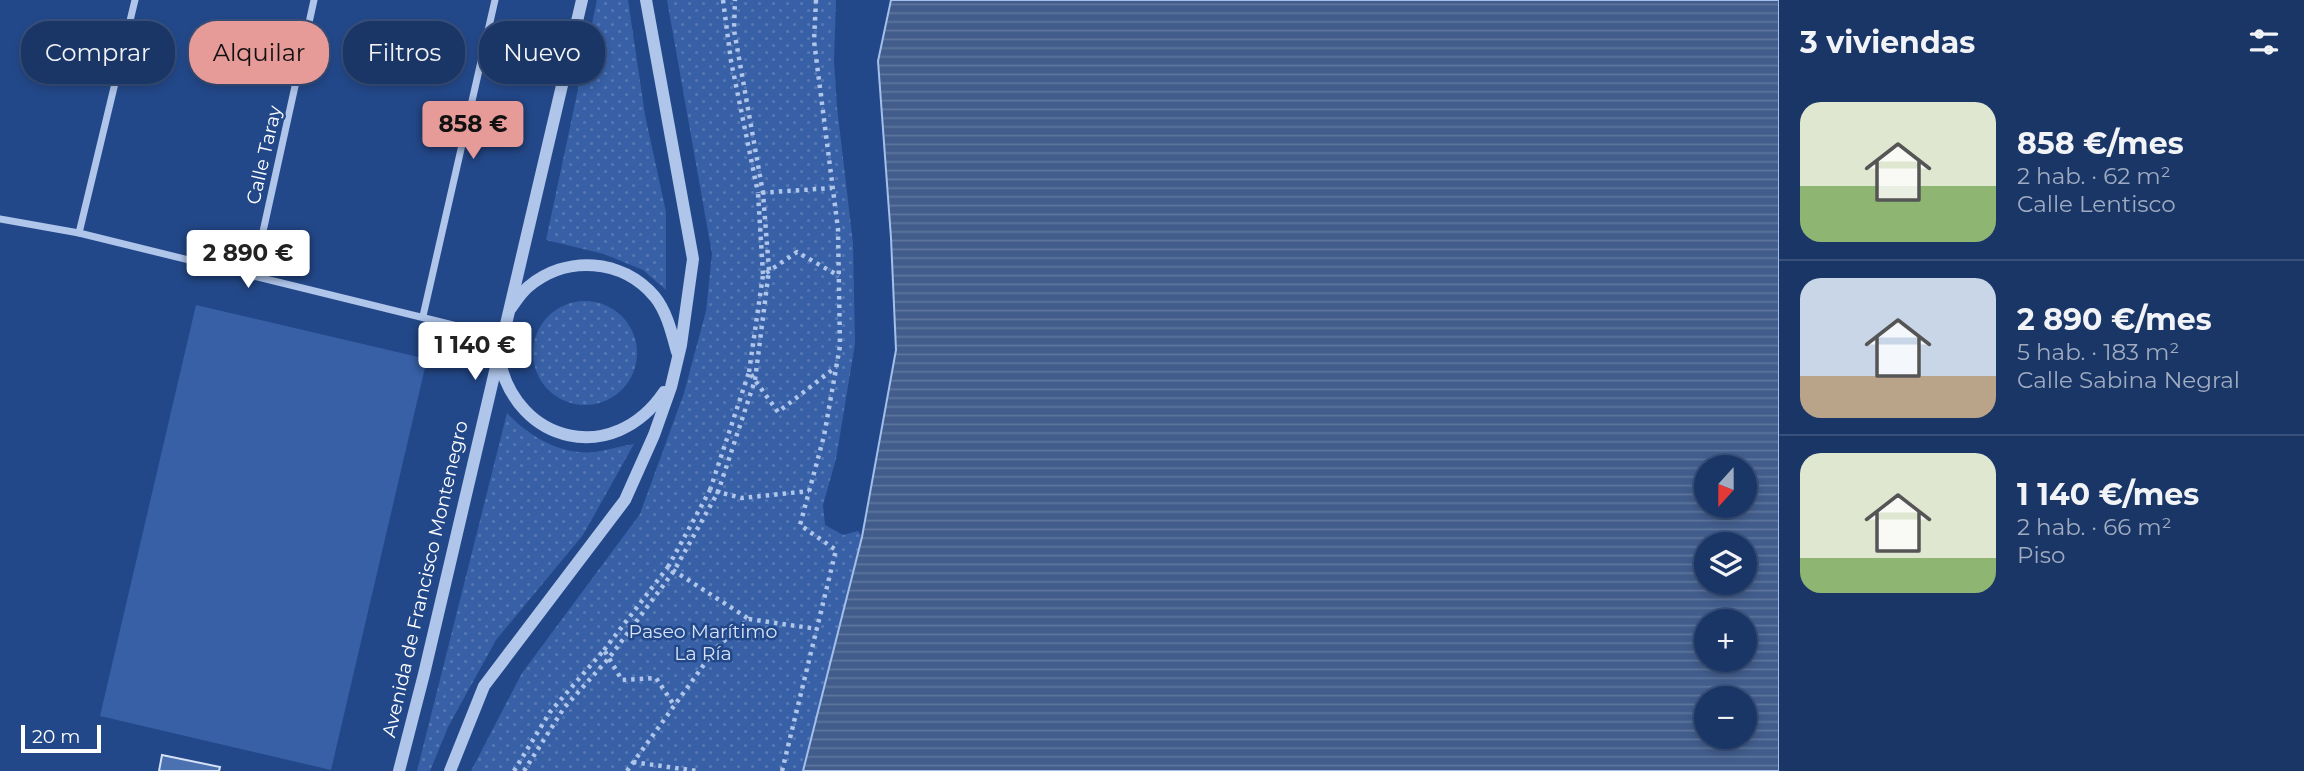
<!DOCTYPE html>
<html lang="es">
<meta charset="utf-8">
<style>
body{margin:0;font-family:Montserrat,sans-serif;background:#274170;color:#f1f3f6;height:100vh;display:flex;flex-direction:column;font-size:26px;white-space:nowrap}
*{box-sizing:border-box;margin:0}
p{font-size:23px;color:#9fabc0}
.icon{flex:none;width:38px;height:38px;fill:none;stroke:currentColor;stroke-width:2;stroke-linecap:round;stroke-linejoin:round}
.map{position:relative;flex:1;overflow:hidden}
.details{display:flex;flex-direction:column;background:#1a3667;width:525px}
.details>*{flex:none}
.top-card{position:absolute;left:21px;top:21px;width:665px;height:63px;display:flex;gap:14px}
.needle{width:46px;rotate:201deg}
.controls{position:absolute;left:1694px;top:455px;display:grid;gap:14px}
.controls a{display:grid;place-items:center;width:63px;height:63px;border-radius:50%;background:#1a3667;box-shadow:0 4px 10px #0003,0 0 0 2px #38507b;font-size:35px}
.scale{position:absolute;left:21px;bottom:18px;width:80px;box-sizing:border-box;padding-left:7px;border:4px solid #fff;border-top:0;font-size:19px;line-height:24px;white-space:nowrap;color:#fff;-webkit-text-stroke:5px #234889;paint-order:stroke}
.price{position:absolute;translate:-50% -60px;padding:0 16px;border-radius:7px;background:#fff;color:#222;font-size:23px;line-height:46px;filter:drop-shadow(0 2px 4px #0008)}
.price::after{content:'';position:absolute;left:50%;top:42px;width:21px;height:16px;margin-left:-10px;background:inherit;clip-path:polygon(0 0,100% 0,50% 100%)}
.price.selected{background:#e69b98;color:#111}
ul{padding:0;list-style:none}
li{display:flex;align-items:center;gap:21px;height:175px;padding:0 21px}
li+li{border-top:2px solid #38507b}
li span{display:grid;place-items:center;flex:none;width:196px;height:140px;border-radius:21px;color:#555}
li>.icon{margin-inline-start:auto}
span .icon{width:84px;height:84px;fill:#fffc;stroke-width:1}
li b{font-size:30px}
h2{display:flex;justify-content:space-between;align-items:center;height:84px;padding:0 21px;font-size:30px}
.chip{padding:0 24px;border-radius:28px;background:#1a3667;box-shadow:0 4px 10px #0003,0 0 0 2px #38507b;font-size:24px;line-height:63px}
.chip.selected{background:#e69b98;color:#111}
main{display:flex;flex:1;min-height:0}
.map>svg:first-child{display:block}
.grass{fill:url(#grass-dots)}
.pitch{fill:#3760a6}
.water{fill:url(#water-rules);stroke:#a3bfeb;stroke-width:2;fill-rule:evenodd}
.building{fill:#4b71b1;stroke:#d4e1f7;stroke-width:2}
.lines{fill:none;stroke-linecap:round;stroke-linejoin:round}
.path{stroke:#afc5ea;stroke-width:4.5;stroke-dasharray:3.5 5;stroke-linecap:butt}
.minor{stroke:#afc5ea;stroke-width:7}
.tertiary{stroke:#afc5ea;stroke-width:12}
.labels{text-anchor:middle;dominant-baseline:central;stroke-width:5;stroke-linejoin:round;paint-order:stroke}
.street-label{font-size:19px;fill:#fff;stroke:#234889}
.park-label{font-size:19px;fill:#d4e1f7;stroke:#234889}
</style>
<main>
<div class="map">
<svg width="1779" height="771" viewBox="0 0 1779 771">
<defs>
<pattern id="grass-dots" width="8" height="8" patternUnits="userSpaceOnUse" patternTransform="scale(1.75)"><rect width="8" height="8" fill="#3760a6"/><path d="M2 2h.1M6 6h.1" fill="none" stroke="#5578b3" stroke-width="1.8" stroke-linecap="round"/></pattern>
<pattern id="water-rules" width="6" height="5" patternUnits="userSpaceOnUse" patternTransform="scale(1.75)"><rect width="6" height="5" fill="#425d8c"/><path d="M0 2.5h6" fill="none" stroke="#5e759d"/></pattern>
</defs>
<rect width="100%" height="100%" fill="#234889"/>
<!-- grass -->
<g class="grass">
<path d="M 597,0 L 628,0 L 645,115 L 666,212 L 666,290 L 643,270 L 604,254 L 546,240 Z"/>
<path d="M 667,0 L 836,0 L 834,61 L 837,107 L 853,243 L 855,344 L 836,459 L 823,505 L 825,525 L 843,535 L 858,531 L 862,537 L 803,771 L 471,771 L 522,673 L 640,514 L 684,393 L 706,311 L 712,254 Z"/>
<circle cx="585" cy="353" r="52"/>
<path d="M 507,413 C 528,436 562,456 595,452 C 608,450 621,446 634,444 L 583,535 L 496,640 L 448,727 L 430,771 L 417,771 Z"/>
</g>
<!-- pitch -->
<path class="pitch" d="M 196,305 L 427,359 L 331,770 L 100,716 Z"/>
<!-- water -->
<path class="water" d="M 891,0 L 1779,0 L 1779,771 L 803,771 L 862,537 L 896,350 L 891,238 L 878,61 ZM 1706,467 L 1745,467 L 1745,506 L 1706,506 ZM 1706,544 L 1745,544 L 1745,583 L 1706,583 ZM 1706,621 L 1745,621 L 1745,660 L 1706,660 ZM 1706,698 L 1745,698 L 1745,737 L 1706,737 Z"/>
<!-- building -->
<path class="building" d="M 162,755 L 220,767 L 219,771 L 159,771 Z"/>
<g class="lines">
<!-- path -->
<g class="path">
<path d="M 723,0 L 731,61 L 758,193"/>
<path d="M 763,274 L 758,193 L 832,188"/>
<path d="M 749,372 L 763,275 L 797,252 L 839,276"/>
<path d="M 710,490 L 749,372 L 778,412 L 836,367"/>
<path d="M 668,567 L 710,490 L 742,498 L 809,491"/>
<path d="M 604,650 L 668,567 L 749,619"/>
<path d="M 633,762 L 697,771"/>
<path d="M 514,771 L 550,712 L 604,650 L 622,680 L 656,678 L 674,705"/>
<path d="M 524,771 L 564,708 L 609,658 L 674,571 L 718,492 L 755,380 L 769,270 L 763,193 L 734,30 L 735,0"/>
<path d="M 627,771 L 716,648 L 749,619 L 817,629"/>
<path d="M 782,771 L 836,550 L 800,525 L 824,436 L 840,346 L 838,229 L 814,41 L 816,0"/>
</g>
<!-- minor -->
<g class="minor">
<path d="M 0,219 L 79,233 L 502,337"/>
<path d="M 79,233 L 135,0"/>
<path d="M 253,277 L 314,0"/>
<path d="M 423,316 L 495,0"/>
</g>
<!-- tertiary -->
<g class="tertiary">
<path d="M 511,308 C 516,301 521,293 528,287 C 566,255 622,258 655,297 C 667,312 672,334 677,352"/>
<path d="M 499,358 C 516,445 614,466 664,392"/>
<path d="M 399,771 L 424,674 L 582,0"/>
<path d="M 450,771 L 484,686 L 625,500 L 654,435 L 671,387 L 681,345 L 693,259 L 646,0"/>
</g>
</g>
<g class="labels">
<!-- street labels -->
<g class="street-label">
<text transform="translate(264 155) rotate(-77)">Calle Taray</text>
<text transform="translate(425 579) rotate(-77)">Avenida de Francisco Montenegro</text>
</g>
<!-- park labels -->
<g class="park-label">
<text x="703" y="631">Paseo Marítimo<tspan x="703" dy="22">La Ría</tspan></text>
</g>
</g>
</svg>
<div class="controls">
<a><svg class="needle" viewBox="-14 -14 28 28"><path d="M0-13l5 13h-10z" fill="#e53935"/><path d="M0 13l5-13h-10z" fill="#9fabc0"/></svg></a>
<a><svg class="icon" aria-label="layers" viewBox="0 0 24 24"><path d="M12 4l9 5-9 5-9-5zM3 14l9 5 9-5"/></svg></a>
<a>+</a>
<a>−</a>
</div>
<div class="scale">20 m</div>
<b class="price selected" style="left:473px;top:161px">858 €</b>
<b class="price" style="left:248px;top:290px">2 890 €</b>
<b class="price" style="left:475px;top:382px">1 140 €</b>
<div class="top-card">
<a class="chip">Comprar</a>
<a class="chip selected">Alquilar</a>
<a class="chip">Filtros</a>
<a class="chip">Nuevo</a>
</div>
</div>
<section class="details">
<h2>3 viviendas<svg class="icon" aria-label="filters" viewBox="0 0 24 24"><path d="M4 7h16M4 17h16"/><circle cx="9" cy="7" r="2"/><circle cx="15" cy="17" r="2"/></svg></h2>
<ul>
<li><span style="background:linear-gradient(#dfe7d0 60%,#8fb573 0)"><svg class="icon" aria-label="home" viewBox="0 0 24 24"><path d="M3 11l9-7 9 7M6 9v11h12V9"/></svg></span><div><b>858 €/mes</b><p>2 hab. · 62 m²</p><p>Calle Lentisco</p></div></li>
<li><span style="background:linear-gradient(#c9d6e8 70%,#b9a48a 0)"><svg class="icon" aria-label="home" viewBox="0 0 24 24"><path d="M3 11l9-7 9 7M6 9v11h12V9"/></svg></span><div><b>2 890 €/mes</b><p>5 hab. · 183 m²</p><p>Calle Sabina Negral</p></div></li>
<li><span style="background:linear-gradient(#dfe7d0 75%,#8fb573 0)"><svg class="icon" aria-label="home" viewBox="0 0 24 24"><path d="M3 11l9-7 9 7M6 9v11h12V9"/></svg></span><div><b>1 140 €/mes</b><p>2 hab. · 66 m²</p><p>Piso</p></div></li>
</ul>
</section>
</main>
